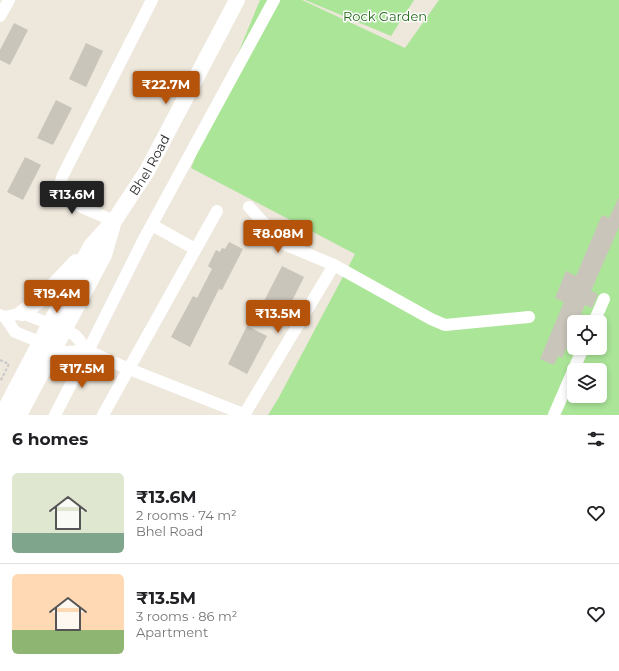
<!DOCTYPE html>
<meta charset="utf-8">
<style>
body{margin:0;font-family:Montserrat,sans-serif;background:#f2f2f2;color:#202124;height:100vh;display:flex;flex-direction:column;font-size:15px;white-space:nowrap}
*{box-sizing:border-box;margin:0}
p{font-size:13px;color:#757577}
.icon{flex:none;width:22px;height:22px;fill:none;stroke:currentColor;stroke-width:2;stroke-linecap:round;stroke-linejoin:round}
.map{position:relative;height:415px;overflow:hidden}
.drawer{display:flex;flex-direction:column;background:#fff;flex:1}
.drawer>*{flex:none}
.fabs{position:absolute;left:567px;top:315px;display:grid;gap:8px}
.fabs a{display:grid;place-items:center;width:40px;height:40px;border-radius:6px;background:#fff;box-shadow:0 2px 6px #0003;font-size:20px}
.price{position:absolute;translate:-50% -34px;padding:0 9px;border-radius:4px;background:#b45309;color:#fff;font-size:13px;line-height:26px;filter:drop-shadow(0 1px 2px #0008)}
.price::after{content:'';position:absolute;left:50%;top:24px;width:12px;height:9px;margin-left:-6px;background:inherit;clip-path:polygon(0 0,100% 0,50% 100%)}
.price.active{background:#222;color:#fff}
ul{padding:0;list-style:none}
li{display:flex;align-items:center;gap:12px;height:100px;padding:0 12px}
li+li{border-top:1px solid #e0e0e0}
li span{display:grid;place-items:center;flex:none;width:112px;height:80px;border-radius:6px;color:#555}
li>.icon{margin-inline-start:auto}
span .icon{width:48px;height:48px;fill:#fffc;stroke-width:1}
li b{font-size:17px}
h2{display:flex;justify-content:space-between;align-items:center;height:48px;padding:0 12px;font-size:17px}
.map>svg:first-child{display:block}
.green{fill:#abe598;fill-rule:evenodd}
.building{fill:#c9c5bb}
.lines{fill:none;stroke-linecap:round;stroke-linejoin:round}
.path{stroke:#c8c8c8;stroke-width:2;stroke-dasharray:3 2;stroke-linecap:butt}
.minor{stroke:#fff;stroke-width:12}
.tertiary{stroke:#fff;stroke-width:16}
.labels{text-anchor:middle;dominant-baseline:central;stroke-width:3;stroke-linejoin:round;paint-order:stroke}
.park-label{font-size:13px;fill:#226a18;stroke:#fff}
.street-label{font-size:13px;fill:#2b2b2b;stroke:#fff}
</style>
<div class="map">
<svg width="619" height="415" viewBox="0 0 619 415">
<rect width="100%" height="100%" fill="#ede7dc"/>
<!-- green -->
<g class="green">
<path d="M 260,0 L 302,0 L 405,48 L 439,0 L 619,0 L 619,415 L 268,415 L 278,399 L 355,254 L 191,168 ZM 574,322 L 600,322 L 600,348 L 574,348 ZM 574,370 L 600,370 L 600,396 L 574,396 Z"/>
<path d="M 305,0 L 414,0 L 391,36 Z"/>
</g>
<!-- building -->
<g class="building">
<path d="M 14,23 L 28,30 L 10,65 L 0,60 L 0,50 Z"/>
<path d="M 86,43 L 103,51 L 86,87 L 69,79 Z"/>
<path d="M 56,100 L 72,108 L 53,145 L 37,138 Z"/>
<path d="M 25,157 L 41,165 L 23,200 L 7,192 Z"/>
<path d="M 619,197 L 619,227 L 591,291 L 598,294 L 592,308 L 585,305 L 578,322 L 574,322 L 574,330 L 562,358 L 558,356 L 554,365 L 540,359 L 564,302 L 555,298 L 566,271 L 576,276 L 602,215 L 609,218 Z"/>
<path d="M 229,242 L 243,249 L 222,290 L 219,289 L 190,347 L 171,337 L 193,296 L 197,298 L 212,269 L 208,266 L 216,250 L 220,252 L 222,248 L 225,249 Z"/>
<path d="M 282,266 L 304,277 L 282,321 L 260,309 Z"/>
<path d="M 247,326 L 267,336 L 247,374 L 228,364 Z"/>
</g>
<g class="lines">
<!-- path -->
<path class="path" d="M 0,360 L 9,364 L 0,382"/>
<!-- minor -->
<g class="minor">
<path d="M 0,16 L 9,0"/>
<path d="M 249,207 L 263,222 L 286,245 L 334,265 L 431,319 L 445,325 L 529,317"/>
<path d="M 114,221 C 102,215 69,204 63,194 C 59,187 60,182 63,175 L 152,0"/>
<path d="M 152,225 L 195,249"/>
<path d="M 0,315 L 5,317 L 22,313 L 50,324 L 75,335 L 88,351 L 129,369 L 246,415"/>
<path d="M 5,317 L 15,332 L 40,342 L 64,352 L 88,351"/>
<path d="M 594,322 L 604,299"/>
<path d="M 55,415 L 88,351 L 145,237 L 274,0"/>
<path d="M 103,415 L 217,211"/>
<path d="M 244,415 L 334,265"/>
<path d="M 554,415 L 583,348"/>
</g>
<!-- tertiary -->
<g class="tertiary">
<path d="M 22,313 L 40,300 L 76,262"/>
<path d="M 2,415 L 91,246 L 111,224"/>
<path id="s1" d="M 19,415 L 104,255 L 114,221 L 147,171 L 237,0"/>
</g>
</g>
<g class="labels">
<!-- park labels -->
<g class="park-label">
<text x="385" y="16">Rock Garden</text>
</g>
<!-- street labels -->
<g class="street-label">
<text stroke="none"><textPath href="#s1" startOffset="283">Bhel Road</textPath></text>
</g>
</g>
</svg>
<div class="fabs">
<a><svg class="icon" aria-label="locate" viewBox="0 0 24 24"><circle cx="12" cy="12" r="6"/><path d="M12 2v4M12 18v4M2 12h4M18 12h4"/></svg></a>
<a><svg class="icon" aria-label="layers" viewBox="0 0 24 24"><path d="M12 4l9 5-9 5-9-5zM3 14l9 5 9-5"/></svg></a>
</div>
<b class="price" style="left:166px;top:105px">₹22.7M</b>
<b class="price active" style="left:72px;top:215px">₹13.6M</b>
<b class="price" style="left:278px;top:254px">₹8.08M</b>
<b class="price" style="left:57px;top:314px">₹19.4M</b>
<b class="price" style="left:278px;top:334px">₹13.5M</b>
<b class="price" style="left:82px;top:389px">₹17.5M</b>
</div>
<section class="drawer">
<h2>6 homes<svg class="icon" aria-label="filters" viewBox="0 0 24 24"><path d="M4 7h16M4 17h16"/><circle cx="9" cy="7" r="2"/><circle cx="15" cy="17" r="2"/></svg></h2>
<ul>
<li><span style="background:linear-gradient(#dfe7d0 75%,#7fa58c 0)"><svg class="icon" aria-label="home" viewBox="0 0 24 24"><path d="M3 11l9-7 9 7M6 9v11h12V9"/></svg></span><div><b>₹13.6M</b><p>2 rooms · 74 m²</p><p>Bhel Road</p></div><svg class="icon" aria-label="heart" viewBox="0 0 24 24"><path d="M12 20l-8-8c-3-5 5-10 8-4 3-6 11-1 8 4z"/></svg></li>
<li><span style="background:linear-gradient(#ffd9b3 70%,#8fb573 0)"><svg class="icon" aria-label="home" viewBox="0 0 24 24"><path d="M3 11l9-7 9 7M6 9v11h12V9"/></svg></span><div><b>₹13.5M</b><p>3 rooms · 86 m²</p><p>Apartment</p></div><svg class="icon" aria-label="heart" viewBox="0 0 24 24"><path d="M12 20l-8-8c-3-5 5-10 8-4 3-6 11-1 8 4z"/></svg></li>
</ul>
</section>
